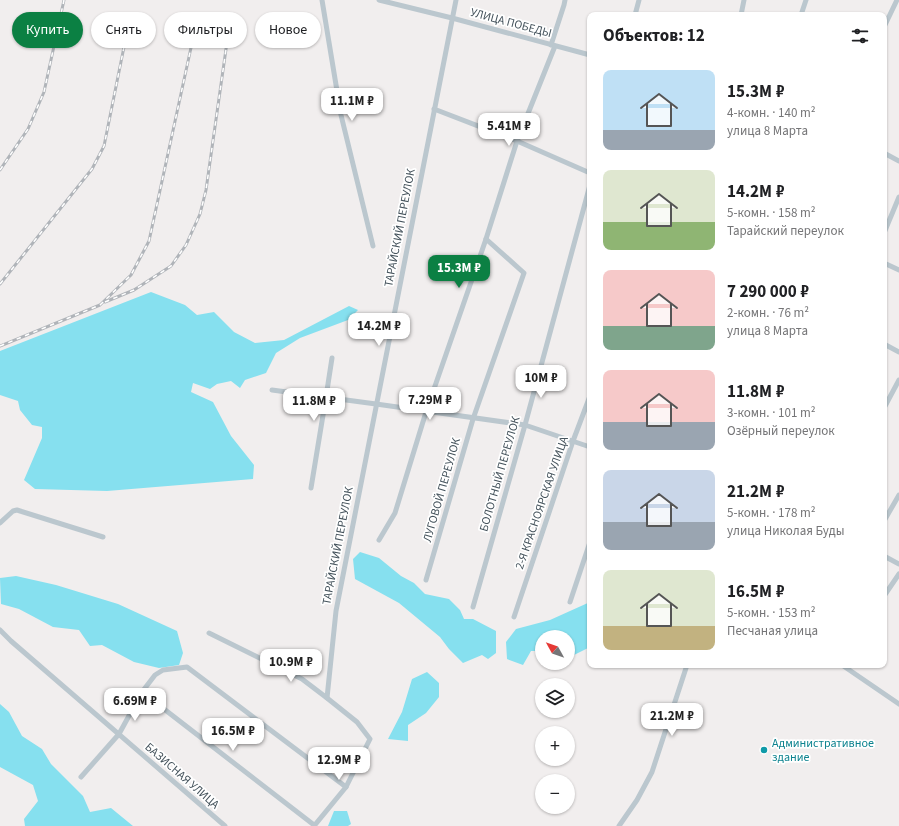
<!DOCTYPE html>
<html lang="ru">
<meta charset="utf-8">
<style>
body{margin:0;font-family:"Source Sans 3",sans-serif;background:#f2f2f2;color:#202124;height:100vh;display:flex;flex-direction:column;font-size:15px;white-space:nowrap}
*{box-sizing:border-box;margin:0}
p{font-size:13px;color:#757577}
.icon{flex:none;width:22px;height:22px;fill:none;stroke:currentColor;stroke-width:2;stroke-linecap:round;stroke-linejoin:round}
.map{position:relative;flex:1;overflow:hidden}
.drawer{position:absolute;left:587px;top:12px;width:300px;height:656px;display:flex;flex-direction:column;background:#fff;border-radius:8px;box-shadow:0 1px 3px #0004}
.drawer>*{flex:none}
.banner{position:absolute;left:12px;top:12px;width:380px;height:36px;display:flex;gap:8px}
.needle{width:26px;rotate:310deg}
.controls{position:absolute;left:535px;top:630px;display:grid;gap:8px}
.controls a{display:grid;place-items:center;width:40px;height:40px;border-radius:50%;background:#fff;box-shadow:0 1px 3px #0004;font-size:20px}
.price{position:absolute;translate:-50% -34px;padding:0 9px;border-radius:8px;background:#fff;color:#222;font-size:13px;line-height:26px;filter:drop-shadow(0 1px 2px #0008)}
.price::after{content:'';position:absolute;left:50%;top:24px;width:12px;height:9px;margin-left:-6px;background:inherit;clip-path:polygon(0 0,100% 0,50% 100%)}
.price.current{background:#0b8043;color:#fff}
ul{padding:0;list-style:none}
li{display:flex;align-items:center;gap:12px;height:100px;padding:0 16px}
li span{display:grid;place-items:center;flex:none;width:112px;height:80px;border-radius:8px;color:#555}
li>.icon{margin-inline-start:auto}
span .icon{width:48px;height:48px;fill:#fffc;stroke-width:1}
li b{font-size:17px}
h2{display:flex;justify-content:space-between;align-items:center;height:48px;padding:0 16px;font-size:17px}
.pill{padding:0 14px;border-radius:18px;background:#fff;box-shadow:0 1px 3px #0004;font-size:14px;line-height:36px}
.pill.current{background:#0b8043;color:#fff}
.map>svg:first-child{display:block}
.water{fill:#86e0ef}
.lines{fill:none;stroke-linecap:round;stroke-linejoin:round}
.minor{stroke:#bbc7ce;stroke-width:5}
.rail-casing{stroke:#b0b4b9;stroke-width:3}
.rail{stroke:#fff;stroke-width:1.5;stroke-dasharray:4.5;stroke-linecap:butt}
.culture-dot{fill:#0f9aa8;stroke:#fff;stroke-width:1.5}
.labels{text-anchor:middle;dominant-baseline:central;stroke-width:3.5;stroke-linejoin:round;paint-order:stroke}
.street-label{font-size:12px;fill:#45535c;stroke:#fff}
.culture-label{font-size:12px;fill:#0d838f;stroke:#fff;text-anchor:start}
</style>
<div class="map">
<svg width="899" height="826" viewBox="0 0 899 826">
<rect width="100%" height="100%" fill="#f1eeee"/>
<!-- water -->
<g class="water">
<path d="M 151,292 L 185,305 L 197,315 L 214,312 L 234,332 L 255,343 L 284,340 L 349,306 L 358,310 L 348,320 L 300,338 L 276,353 L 266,373 L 245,380 L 240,388 L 231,381 L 217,384 L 210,389 L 193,383 L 191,392 L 213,402 L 231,436 L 254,465 L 253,479 L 107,491 L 35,489 L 24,480 L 42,438 L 42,427 L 32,425 L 20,410 L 18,401 L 0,395 L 0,351 Z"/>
<path d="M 360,552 L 379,558 L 401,576 L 414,583 L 425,594 L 449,599 L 460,610 L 464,619 L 473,619 L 496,631 L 496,653 L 488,659 L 482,655 L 463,663 L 449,649 L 440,637 L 399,603 L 355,579 L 353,559 Z"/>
<path d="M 16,576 L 56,585 L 118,604 L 177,631 L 183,653 L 179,665 L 159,668 L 134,662 L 102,645 L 90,646 L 79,630 L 53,627 L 19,609 L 1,604 L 0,578 Z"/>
<path d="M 590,602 L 590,647 L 568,658 L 568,637 L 542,637 L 542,651 L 531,651 L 523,665 L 507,659 L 506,642 L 516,629 L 550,620 Z"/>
<path d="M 427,672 L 439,683 L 439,697 L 426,713 L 408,725 L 408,741 L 388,739 L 402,712 L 412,679 Z"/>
<path d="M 0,704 L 9,712 L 22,736 L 42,749 L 51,764 L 83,796 L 90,812 L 111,808 L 133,826 L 25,826 L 24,819 L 38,801 L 33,785 L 0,767 Z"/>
<path d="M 334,811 L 347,811 L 351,824 L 348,826 L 328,826 Z"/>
</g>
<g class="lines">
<!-- minor -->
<g class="minor">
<path d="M 322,0 L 341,115 L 373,246"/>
<path d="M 379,0 L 452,18 L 590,55"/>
<path d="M 635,15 L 639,0"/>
<path d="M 741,15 L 744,0"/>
<path d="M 801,15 L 806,0"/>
<path d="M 884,27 L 897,0"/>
<path d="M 551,45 L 564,5 L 565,0"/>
<path d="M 434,109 L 517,141 L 590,173"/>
<path d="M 884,153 L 899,161"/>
<path d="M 884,233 L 899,197"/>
<path d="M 884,263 L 899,270"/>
<path d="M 884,344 L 899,352"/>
<path d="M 272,390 L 376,404 L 525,425 L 590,447"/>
<path d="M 884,408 L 899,380"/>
<path d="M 311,488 L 326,397 L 332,358"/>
<path d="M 884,521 L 899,495"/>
<path d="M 0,523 L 13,511 L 17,510 L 103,537"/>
<path d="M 379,540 L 395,513 L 426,412 L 486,239 L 517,141 L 555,46"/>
<path d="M 884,556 L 899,564"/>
<path d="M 426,580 L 473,419 L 524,273 L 486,239"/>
<path d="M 884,596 L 899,574"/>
<path d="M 570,602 L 590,542"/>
<path d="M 473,607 L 525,425 L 590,185"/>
<path d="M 514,617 L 573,441 L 590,396"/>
<path d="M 0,630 L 11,641 L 225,826"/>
<path d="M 209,633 L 302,679 L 327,698 L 357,722 L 370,739 L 346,787 L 314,826"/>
<path d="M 842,665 L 899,704"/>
<path d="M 142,692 L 314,825"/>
<path d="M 327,698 L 336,611 L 456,0"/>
<path d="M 81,777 L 119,734 L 142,692 L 155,675 L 163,670 L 187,667 L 346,787"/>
<path d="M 619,826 L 637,800 L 652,772 L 687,665"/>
</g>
<!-- rail casing -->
<g class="rail-casing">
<g id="rail">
<path d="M 0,170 L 28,129 L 44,92 L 64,0"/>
<path d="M 0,284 L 92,169 L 104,146 L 128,27"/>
<path d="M 105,302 L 134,290 L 171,266 L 186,245 L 200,214 L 206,190 L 229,28"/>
<path d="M 0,346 L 100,305 L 131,275 L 149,241 L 197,20"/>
</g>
</g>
<!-- rail -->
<use href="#rail" class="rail"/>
</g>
<!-- markers -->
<circle class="culture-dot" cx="764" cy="750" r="4"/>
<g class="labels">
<!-- street labels -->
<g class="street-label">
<text transform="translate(511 23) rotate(15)">УЛИЦА ПОБЕДЫ</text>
<text transform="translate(400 228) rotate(-79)">ТАРАЙСКИЙ ПЕРЕУЛОК</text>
<text transform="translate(500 474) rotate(-74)">БОЛОТНЫЙ ПЕРЕУЛОК</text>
<text transform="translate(442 490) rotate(-74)">ЛУГОВОЙ ПЕРЕУЛОК</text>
<text transform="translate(542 503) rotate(-71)">2-Я КРАСНОЯРСКАЯ УЛИЦА</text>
<text transform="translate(338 546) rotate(-79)">ТАРАЙСКИЙ ПЕРЕУЛОК</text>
<text transform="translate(182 776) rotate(41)">БАЗИСНАЯ УЛИЦА</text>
</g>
<!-- culture labels -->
<g class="culture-label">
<text x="772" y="743">Административное<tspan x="772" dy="14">здание</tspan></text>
</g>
</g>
</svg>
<div class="controls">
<a><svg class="needle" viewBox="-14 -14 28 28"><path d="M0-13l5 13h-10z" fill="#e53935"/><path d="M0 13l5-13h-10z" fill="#757577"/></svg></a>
<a><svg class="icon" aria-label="layers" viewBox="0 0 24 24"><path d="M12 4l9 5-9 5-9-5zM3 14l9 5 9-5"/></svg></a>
<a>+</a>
<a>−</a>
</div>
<b class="price" style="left:352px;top:122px">11.1M ₽</b>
<b class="price" style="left:509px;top:147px">5.41M ₽</b>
<b class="price current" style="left:459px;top:289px">15.3M ₽</b>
<b class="price" style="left:379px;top:347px">14.2M ₽</b>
<b class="price" style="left:541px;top:399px">10M ₽</b>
<b class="price" style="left:430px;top:421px">7.29M ₽</b>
<b class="price" style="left:314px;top:422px">11.8M ₽</b>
<b class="price" style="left:291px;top:683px">10.9M ₽</b>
<b class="price" style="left:135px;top:722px">6.69M ₽</b>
<b class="price" style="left:672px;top:737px">21.2M ₽</b>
<b class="price" style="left:233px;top:752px">16.5M ₽</b>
<b class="price" style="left:339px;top:781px">12.9M ₽</b>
<div class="banner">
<a class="pill current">Купить</a>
<a class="pill">Снять</a>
<a class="pill">Фильтры</a>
<a class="pill">Новое</a>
</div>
<section class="drawer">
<h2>Объектов: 12<svg class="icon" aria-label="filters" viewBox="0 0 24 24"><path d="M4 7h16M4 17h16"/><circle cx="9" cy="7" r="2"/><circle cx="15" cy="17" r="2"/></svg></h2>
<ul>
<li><span style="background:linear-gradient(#bfe0f5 75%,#9aa5b1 0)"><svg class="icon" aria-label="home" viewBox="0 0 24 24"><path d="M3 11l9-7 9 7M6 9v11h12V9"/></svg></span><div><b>15.3M ₽</b><p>4-комн. · 140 m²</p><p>улица 8 Марта</p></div></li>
<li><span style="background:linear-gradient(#dfe7d0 65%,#8fb573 0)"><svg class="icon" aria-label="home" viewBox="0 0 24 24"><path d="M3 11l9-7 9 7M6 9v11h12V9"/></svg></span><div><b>14.2M ₽</b><p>5-комн. · 158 m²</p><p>Тарайский переулок</p></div></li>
<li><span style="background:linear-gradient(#f6c9c9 70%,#7fa58c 0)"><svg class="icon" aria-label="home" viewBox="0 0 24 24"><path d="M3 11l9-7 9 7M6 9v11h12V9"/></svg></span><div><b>7 290 000 ₽</b><p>2-комн. · 76 m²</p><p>улица 8 Марта</p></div></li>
<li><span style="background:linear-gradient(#f6c9c9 65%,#9aa5b1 0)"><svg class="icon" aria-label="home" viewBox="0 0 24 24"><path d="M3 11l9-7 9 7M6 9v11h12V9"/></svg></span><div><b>11.8M ₽</b><p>3-комн. · 101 m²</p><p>Озёрный переулок</p></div></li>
<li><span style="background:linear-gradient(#c9d6e8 65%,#9aa5b1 0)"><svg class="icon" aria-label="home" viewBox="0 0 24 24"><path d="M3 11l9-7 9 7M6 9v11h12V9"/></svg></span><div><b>21.2M ₽</b><p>5-комн. · 178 m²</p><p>улица Николая Буды</p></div></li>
<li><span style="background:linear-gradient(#dfe7d0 70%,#c2b280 0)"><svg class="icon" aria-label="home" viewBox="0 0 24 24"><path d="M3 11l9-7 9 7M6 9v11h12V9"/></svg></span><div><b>16.5M ₽</b><p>5-комн. · 153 m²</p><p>Песчаная улица</p></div></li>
</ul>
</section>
</div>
